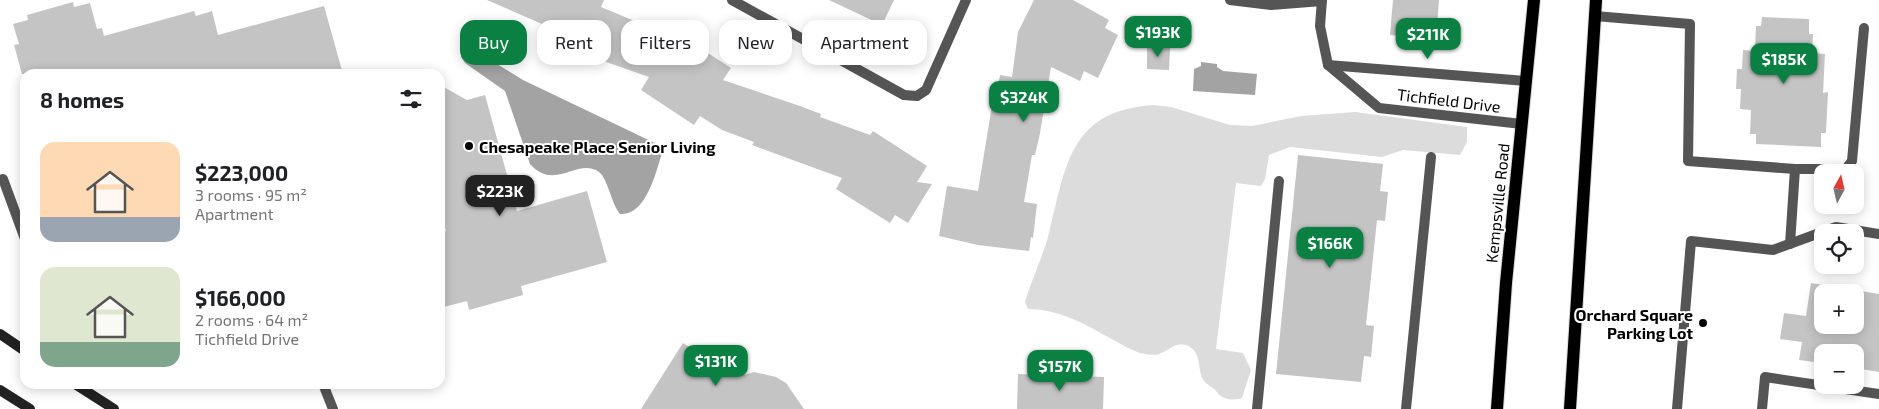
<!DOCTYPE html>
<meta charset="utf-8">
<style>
body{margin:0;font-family:"Exo 2",sans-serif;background:#f6f6f6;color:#202124;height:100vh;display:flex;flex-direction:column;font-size:19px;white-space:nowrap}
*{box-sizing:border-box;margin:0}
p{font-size:16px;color:#757577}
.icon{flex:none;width:28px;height:28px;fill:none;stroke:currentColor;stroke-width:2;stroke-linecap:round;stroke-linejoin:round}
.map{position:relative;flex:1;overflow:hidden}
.panel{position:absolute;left:20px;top:69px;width:425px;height:320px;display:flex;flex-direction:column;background:#fff;border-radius:15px;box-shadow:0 2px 12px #0003}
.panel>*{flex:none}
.hud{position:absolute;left:460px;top:20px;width:475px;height:45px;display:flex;gap:10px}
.needle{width:32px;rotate:8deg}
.fabs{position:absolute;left:1814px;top:164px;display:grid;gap:10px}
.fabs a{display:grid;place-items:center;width:50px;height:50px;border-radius:10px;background:#fff;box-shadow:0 2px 12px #0003;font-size:25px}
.price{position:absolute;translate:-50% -42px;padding:0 11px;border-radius:10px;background:#0b8043;color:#fff;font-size:16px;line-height:32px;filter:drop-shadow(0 1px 2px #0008)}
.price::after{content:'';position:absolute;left:50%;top:30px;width:15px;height:11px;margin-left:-8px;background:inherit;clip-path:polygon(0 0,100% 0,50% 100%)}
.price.active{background:#222;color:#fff}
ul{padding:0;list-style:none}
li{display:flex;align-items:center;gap:15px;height:125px;padding:0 20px}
li span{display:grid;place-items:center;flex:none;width:140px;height:100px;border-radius:15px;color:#555}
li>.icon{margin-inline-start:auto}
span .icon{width:60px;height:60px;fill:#fffc;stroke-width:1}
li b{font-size:21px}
h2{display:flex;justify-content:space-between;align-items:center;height:60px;padding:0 20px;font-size:21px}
.tag{padding:0 18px;border-radius:15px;background:#fff;box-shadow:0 2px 12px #0003;font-size:18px;line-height:45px}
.tag.active{background:#0b8043;color:#fff}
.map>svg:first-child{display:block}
.green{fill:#dcdcdc}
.water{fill:#a3a3a3}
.building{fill:#c4c4c4;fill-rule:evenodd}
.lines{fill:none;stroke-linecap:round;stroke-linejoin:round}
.primary-casing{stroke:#dbdbdb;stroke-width:14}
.service{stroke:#555;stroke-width:10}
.minor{stroke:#555;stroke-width:10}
.secondary{stroke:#222;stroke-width:10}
.primary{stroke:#000;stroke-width:12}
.poi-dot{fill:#000;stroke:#fff;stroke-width:2}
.labels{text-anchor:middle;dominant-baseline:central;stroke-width:4;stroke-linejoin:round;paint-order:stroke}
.street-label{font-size:16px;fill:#000;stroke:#fff}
.poi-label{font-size:16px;font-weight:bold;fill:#000;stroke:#fff;text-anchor:start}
</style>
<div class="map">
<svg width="1879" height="409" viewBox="0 0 1879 409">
<rect width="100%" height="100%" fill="#fff"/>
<!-- green -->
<path class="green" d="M 1153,105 L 1171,107 L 1230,125 L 1252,126 L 1301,116 L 1355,112 L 1467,127 L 1467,142 L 1460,155 L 1403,150 L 1382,157 L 1290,147 L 1269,155 L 1265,179 L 1261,186 L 1236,183 L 1216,349 L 1243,353 L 1251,370 L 1242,398 C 1232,401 1222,400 1216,391 C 1213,387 1207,385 1204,381 C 1197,371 1202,354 1190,347 C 1178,339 1170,350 1159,354 C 1154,356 1145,354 1140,353 C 1128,349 1118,342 1106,336 C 1082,322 1056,309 1028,309 L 1025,302 C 1032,278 1043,257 1049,233 C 1066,166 1069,111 1153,105 Z"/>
<!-- water -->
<g class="water">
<path d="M 468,49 L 479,53 L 523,80 L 659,145 L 662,153 C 656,172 646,216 620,214 C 611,203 608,179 599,172 C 578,157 555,192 530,164 L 505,91 L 465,63 L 461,57 L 462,51 Z"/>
<path d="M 1201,62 L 1217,64 L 1217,67 L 1223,71 L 1257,74 L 1255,95 L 1193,91 L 1194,69 L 1201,66 Z"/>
</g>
<!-- building -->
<g class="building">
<path d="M 487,0 L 604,0 L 601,7 L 656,30 L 672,41 L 677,33 L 731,68 L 723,80 L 797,105 L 821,114 L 820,117 L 870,135 L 873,131 L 927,166 L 917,182 L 932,184 L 908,223 L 895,215 L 890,223 L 836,189 L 842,178 L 752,145 L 754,142 L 722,130 L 700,116 L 694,125 L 641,90 L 649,77 L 555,44 L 556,42 L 538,35 L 542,24 Z"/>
<path d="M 829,0 L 894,0 L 882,25 Z"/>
<path d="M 1034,0 L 1073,0 L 1109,20 L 1105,28 L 1118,35 L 1098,78 L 1084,71 L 1080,81 L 1051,67 L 1040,133 L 1035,155 L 1032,155 L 1024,202 L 1037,204 L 1033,238 L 1031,237 L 1029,251 L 978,245 L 939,236 L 947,186 L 978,191 L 994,93 L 997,93 L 1000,75 L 1012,77 L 1018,32 Z"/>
<path d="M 1393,0 L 1439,0 L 1436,39 L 1400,39 L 1400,36 L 1390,35 Z"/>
<path d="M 73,2 L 74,7 L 90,3 L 97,29 L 102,28 L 104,36 L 194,11 L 196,16 L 212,11 L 218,35 L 324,6 L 343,74 L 22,74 L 14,45 L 19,44 L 13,24 L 28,20 L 27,15 Z"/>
<path d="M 1762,17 L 1809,19 L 1809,34 L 1813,34 L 1812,53 L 1825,54 L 1823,93 L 1828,92 L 1826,133 L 1821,133 L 1821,147 L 1756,144 L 1756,134 L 1750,134 L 1751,110 L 1740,109 L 1741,89 L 1736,89 L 1737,69 L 1742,69 L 1743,50 L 1755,51 L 1756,26 L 1761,26 Z"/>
<path d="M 1147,47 L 1170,48 L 1169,70 L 1147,69 Z"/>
<path d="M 440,85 L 467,100 L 485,95 L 517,211 L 587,191 L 607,262 L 521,286 L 523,295 L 469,310 L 467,301 L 440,308 L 440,232 L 446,231 L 440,209 Z"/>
<path d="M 1298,155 L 1383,164 L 1380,191 L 1388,192 L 1385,221 L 1377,220 L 1366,325 L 1374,326 L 1371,357 L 1364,356 L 1361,382 L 1276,374 Z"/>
<path d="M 1811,283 L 1879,294 L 1879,372 L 1855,368 L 1855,352 L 1822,352 L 1822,363 L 1799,360 L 1802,342 L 1780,339 L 1784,313 L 1806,316 ZM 1822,292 L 1855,292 L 1855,325 L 1822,325 Z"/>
<path d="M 683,343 L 737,377 L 754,372 L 776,377 L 786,383 L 804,409 L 641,409 Z"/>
<path d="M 1018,374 L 1104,377 L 1103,409 L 1017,409 Z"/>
</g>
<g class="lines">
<!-- primary casing -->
<g class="primary-casing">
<g id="primary">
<path d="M 1497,409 L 1506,283 L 1534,0"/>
<path d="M 1570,409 L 1596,0"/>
</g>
</g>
<!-- service -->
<g class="service">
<path d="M 1230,0 L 1271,5 L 1322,1"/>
<path d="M 1595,16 L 1690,24 L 1688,161 L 1795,169"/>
<path d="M 3,179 L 25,239"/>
<path d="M 1790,244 L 1795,169 L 1846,169 L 1852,161 L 1864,28"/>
<path d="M 323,384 L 333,409"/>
<path d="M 1257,409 L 1279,181"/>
<path d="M 1406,409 L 1431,157"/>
<path d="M 1677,409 L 1691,241 L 1773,250 L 1836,227 L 1879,234"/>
<path d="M 1762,409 L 1765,377 L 1879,394"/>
</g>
<!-- minor -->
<g class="minor">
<path d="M 732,0 L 904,95 L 917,96 L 926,90 L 966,0"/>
<path d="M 1322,0 L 1320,26 L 1328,65 L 1379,108 L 1522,124"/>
<path d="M 1328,65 L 1526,81"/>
</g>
<!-- secondary -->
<g class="secondary">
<path d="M 0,334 L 25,351"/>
<path d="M 75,384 L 114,409"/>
<path d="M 0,390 L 30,409"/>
</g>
<!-- primary -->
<use href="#primary" class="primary"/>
</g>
<!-- markers -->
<g class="poi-dot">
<circle cx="469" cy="146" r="5"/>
<circle cx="1703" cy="323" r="5"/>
</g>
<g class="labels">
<!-- street labels -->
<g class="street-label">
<text transform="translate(1449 100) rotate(7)">Tichfield Drive</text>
<text transform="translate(1497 203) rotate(-84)">Kempsville Road</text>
</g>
<!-- poi labels -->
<g class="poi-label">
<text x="479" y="146">Chesapeake Place Senior Living</text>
<text x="1693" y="314" text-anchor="end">Orchard Square<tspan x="1693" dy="18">Parking Lot</tspan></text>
</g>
</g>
</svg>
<div class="fabs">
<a><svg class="needle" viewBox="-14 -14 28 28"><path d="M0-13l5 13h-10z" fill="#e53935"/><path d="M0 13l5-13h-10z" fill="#757577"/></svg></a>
<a><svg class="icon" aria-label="locate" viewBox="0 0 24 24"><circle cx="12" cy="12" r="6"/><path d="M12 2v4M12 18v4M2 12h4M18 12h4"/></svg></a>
<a>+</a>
<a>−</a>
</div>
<b class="price" style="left:1158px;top:58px">$193K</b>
<b class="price" style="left:1428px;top:60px">$211K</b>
<b class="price" style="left:1784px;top:85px">$185K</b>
<b class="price" style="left:1024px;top:123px">$324K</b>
<b class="price active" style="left:500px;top:217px">$223K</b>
<b class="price" style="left:1330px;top:269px">$166K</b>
<b class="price" style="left:716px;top:387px">$131K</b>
<b class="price" style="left:1060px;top:392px">$157K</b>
<div class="hud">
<a class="tag active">Buy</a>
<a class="tag">Rent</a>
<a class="tag">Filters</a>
<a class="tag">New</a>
<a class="tag">Apartment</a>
</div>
<section class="panel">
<h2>8 homes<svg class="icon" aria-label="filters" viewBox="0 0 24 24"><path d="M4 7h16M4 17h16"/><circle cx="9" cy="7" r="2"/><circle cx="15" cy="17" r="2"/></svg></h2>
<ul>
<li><span style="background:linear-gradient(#ffd9b3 75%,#9aa5b1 0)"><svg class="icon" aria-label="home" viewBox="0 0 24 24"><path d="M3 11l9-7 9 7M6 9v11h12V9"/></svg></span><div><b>$223,000</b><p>3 rooms · 95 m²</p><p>Apartment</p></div></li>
<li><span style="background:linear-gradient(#dfe7d0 75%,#7fa58c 0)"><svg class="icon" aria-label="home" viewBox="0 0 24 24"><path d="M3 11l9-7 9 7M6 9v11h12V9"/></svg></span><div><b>$166,000</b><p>2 rooms · 64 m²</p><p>Tichfield Drive</p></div></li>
</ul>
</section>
</div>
